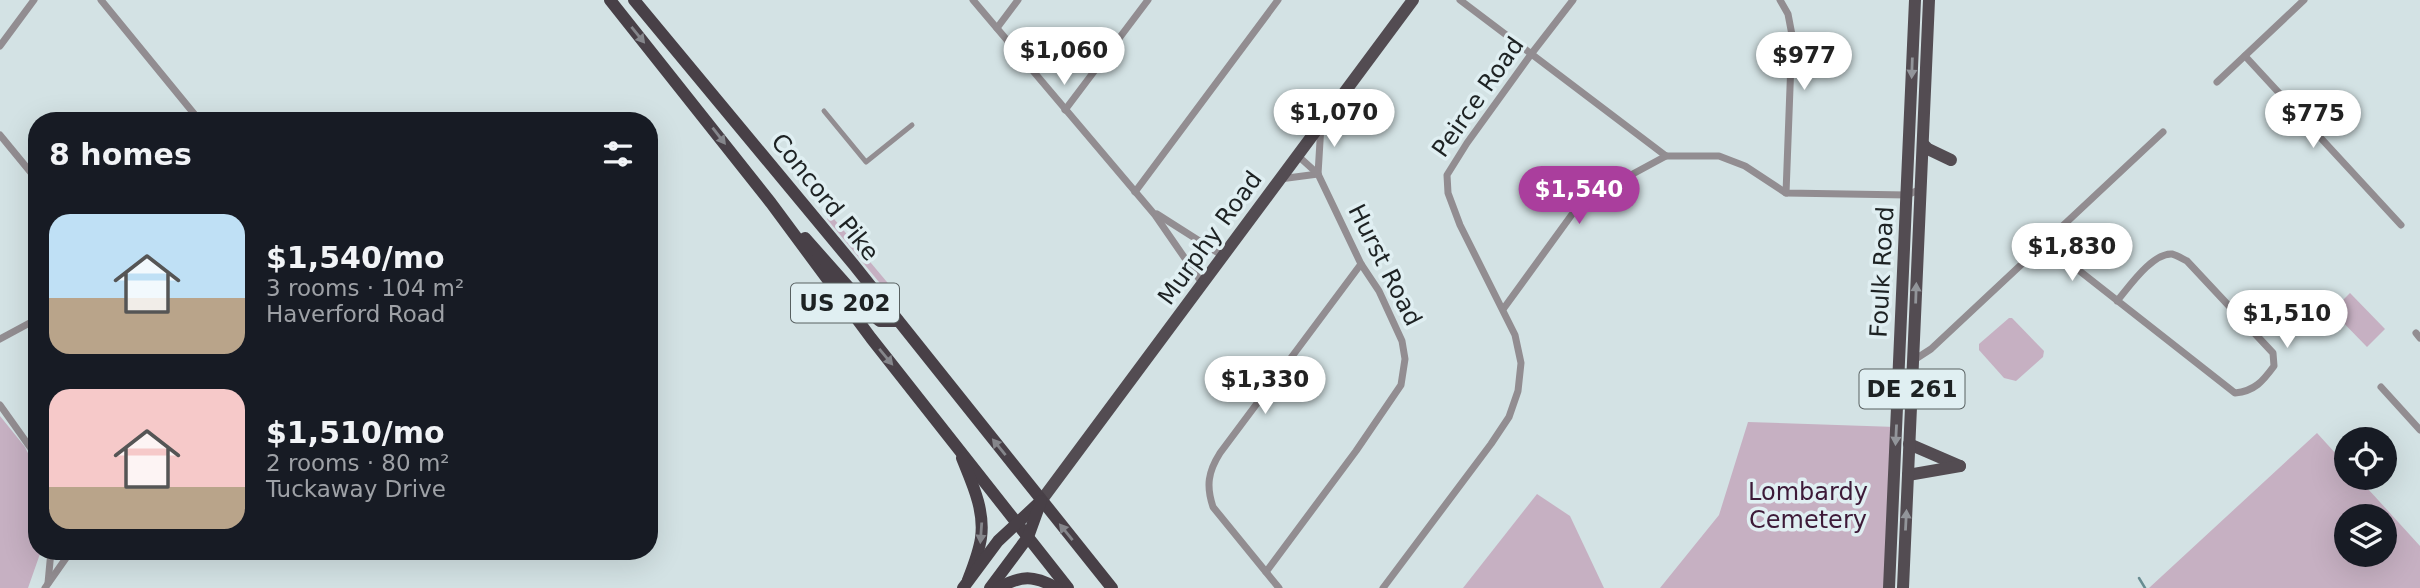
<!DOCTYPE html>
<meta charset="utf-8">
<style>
body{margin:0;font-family:"DejaVu Sans",sans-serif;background:#242831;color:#f1f3f6;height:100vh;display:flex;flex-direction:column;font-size:26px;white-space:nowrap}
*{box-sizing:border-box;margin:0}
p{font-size:23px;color:#9ea1a6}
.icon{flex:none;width:38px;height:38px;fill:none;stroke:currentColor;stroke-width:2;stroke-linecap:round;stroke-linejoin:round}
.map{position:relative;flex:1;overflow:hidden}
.sheet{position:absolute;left:28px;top:112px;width:630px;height:448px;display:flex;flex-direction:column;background:#171b24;border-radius:28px;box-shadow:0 7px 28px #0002}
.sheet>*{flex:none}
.tools{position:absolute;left:2334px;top:427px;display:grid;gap:14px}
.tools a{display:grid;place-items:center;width:63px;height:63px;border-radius:50%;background:#171b24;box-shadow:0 7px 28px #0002;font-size:35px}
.price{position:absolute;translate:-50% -60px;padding:0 16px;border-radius:24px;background:#fff;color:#222;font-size:23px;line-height:46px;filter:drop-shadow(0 2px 4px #0008)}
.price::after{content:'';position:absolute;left:50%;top:42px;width:21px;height:16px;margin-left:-10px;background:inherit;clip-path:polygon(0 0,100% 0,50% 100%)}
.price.on{background:#aa3e9d;color:#fff}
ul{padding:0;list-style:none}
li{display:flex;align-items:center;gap:21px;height:175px;padding:0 21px}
li span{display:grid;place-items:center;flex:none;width:196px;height:140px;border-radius:21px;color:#555}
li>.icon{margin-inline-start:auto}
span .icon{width:84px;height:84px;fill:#fffc;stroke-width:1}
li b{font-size:30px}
h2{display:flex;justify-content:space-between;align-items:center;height:84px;padding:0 21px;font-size:30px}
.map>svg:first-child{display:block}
.green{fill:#c6b0c2;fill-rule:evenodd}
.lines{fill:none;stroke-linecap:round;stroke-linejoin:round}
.stream{stroke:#688c91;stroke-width:2.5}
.pedestrian{stroke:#928d91;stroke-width:5}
.minor{stroke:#928d91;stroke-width:7}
.primary{stroke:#534c52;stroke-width:12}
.trunk{stroke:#484047;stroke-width:12}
.oneway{fill:#85868b}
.oneway2{fill:#92959a}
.labels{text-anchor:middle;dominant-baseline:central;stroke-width:7;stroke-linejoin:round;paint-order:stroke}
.shield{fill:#e0eff2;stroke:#586061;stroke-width:2}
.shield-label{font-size:23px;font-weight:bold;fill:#1d2223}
.street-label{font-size:24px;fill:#1d2223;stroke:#e0eff2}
.park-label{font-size:24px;fill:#3d1a38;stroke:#e0eff2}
</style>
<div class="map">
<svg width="2420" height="588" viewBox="0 0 2420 588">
<rect width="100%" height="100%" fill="#d3e2e4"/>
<!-- green -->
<g class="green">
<path d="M 829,213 L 892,288 L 892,292 L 888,293 L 827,219 Z"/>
<path d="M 2350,293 L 2385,329 L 2367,347 L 2332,311 Z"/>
<path d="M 2009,318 L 2012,318 L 2044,351 L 2043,357 L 2016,381 L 2004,378 L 1979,350 L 1979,344 Z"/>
<path d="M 0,416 L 25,447 L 36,470 L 37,551 L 41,551 L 28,588 L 0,588 Z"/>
<path d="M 1748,422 L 1896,427 L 1889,588 L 1660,588 L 1719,515 Z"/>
<path d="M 2317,433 L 2347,466 L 2347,478 L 2358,478 L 2420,546 L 2420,588 L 2149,588 ZM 2347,516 L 2385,516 L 2385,555 L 2347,555 Z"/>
<path d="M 1537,494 L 1570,516 L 1604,588 L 1463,588 Z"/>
</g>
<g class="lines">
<!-- stream -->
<path class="stream" d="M 2139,578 L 2145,588"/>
<!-- pedestrian -->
<path class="pedestrian" d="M 824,111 L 866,162 L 912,125"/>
<!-- minor -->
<g class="minor">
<path d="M 101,0 L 200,121"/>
<path d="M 973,0 L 1155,215 L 1202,283"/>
<path d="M 1460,0 L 1666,156 L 1719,156 L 1745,166 L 1786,193 L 1907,195 L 1921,189"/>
<path d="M 1780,0 L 1788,14 L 1792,35 L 1786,193"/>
<path d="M 997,28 L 1018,0"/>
<path d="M 0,46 L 34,0"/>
<path d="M 2245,56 L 2401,225"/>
<path d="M 2217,82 L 2304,0"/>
<path d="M 1065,110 L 1148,0"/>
<path d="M 0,135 L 37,180"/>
<path d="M 1318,174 L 1321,125"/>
<path d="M 1280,179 L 1318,174"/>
<path d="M 1135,192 L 1278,0"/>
<path d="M 1157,214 L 1223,256"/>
<path d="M 2044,243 L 2235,393 C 2255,391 2263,381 2274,366 L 2273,353 L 2187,261 C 2183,259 2176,255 2172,254 C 2152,253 2129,287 2117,301"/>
<path d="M 1504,308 L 1581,202 L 1666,156"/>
<path d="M 2416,333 L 2420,338"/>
<path d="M 0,339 L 37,319"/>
<path d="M 1914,360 L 1931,349 L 2163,132"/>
<path d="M 2381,387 L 2420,430"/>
<path d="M 0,405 L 37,457"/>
<path d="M 1266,572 L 1356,451 L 1401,385 L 1405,359 L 1402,341 L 1379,291 L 1361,264 L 1318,174 L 1297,155"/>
<path d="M 48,583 L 51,551"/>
<path d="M 45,588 L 71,551"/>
<path d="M 1279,588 L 1213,507 C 1206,486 1208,472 1220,453 L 1361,264"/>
<path d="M 1383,588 L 1491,444 L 1509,417 L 1518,391 L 1521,363 L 1515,335 L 1460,225 L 1448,193 L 1447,175 L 1467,143 L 1532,53 L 1573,0"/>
</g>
<!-- primary -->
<g class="primary">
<path d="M 1923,144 L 1928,149 L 1951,160"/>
<path d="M 1909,444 L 1960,466"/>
<path d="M 1908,475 L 1960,466"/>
<path d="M 1041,501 L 1413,0"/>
<path d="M 1889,588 L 1915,0"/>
<path d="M 1903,588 L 1929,0"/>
</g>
<!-- trunk -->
<g class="trunk">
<path d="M 610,0 L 771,203 L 871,338 L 1068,588"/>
<path d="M 634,0 L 854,265 L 1112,588"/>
<path d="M 805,238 L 875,317 L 880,321 L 898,321"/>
<path d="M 962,458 C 972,483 985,510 981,538 C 979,552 973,567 968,580"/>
<path d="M 963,588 L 998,541 L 1041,501"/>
<path d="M 990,588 L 1028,537 L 1041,501"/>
<path d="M 998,588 C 1022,575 1033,575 1057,588"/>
</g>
</g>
<!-- one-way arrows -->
<defs><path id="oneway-solid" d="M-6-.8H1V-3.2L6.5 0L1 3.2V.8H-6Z" transform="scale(1.75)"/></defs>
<g class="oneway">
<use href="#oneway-solid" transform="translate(638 35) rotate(51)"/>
<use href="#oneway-solid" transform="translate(719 136) rotate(52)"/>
<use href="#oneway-solid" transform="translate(886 357) rotate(50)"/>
<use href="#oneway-solid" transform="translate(999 447) rotate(-129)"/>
<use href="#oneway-solid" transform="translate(1066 532) rotate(-129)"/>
<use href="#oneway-solid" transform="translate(981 533) rotate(94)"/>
</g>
<g class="oneway2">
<use href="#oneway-solid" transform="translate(1912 68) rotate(92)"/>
<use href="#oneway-solid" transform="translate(1916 293) rotate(-88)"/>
<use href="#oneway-solid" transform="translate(1896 435) rotate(93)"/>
<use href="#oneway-solid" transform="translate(1906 520) rotate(-87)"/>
</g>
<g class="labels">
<!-- shield labels -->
<g class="shield">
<rect x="791" y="283.5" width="108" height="39" rx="5"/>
<rect x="1859.5" y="369.5" width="105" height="39" rx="5"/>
</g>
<g class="shield-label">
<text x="845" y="303">US 202</text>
<text x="1912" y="389">DE 261</text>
</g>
<!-- street labels -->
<g class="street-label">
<text transform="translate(1478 97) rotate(-55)">Peirce Road</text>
<text transform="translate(825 197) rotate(51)">Concord Pike</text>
<text transform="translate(1210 238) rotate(-54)">Murphy Road</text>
<text transform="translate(1385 265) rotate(63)">Hurst Road</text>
<text transform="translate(1882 272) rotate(-87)">Foulk Road</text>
</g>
<!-- park labels -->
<g class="park-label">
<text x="1808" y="492">Lombardy<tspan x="1808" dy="28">Cemetery</tspan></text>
</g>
</g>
</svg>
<div class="tools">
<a><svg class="icon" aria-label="locate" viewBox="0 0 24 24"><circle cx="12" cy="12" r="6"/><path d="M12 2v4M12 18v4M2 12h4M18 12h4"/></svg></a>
<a><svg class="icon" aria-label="layers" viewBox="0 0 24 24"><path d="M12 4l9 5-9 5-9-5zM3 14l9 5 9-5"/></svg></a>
</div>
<b class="price" style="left:1064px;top:87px">$1,060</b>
<b class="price" style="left:1804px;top:92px">$977</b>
<b class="price" style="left:1334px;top:149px">$1,070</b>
<b class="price" style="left:2313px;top:150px">$775</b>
<b class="price on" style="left:1579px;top:226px">$1,540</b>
<b class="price" style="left:2072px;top:283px">$1,830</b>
<b class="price" style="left:2287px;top:350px">$1,510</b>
<b class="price" style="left:1265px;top:416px">$1,330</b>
<section class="sheet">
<h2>8 homes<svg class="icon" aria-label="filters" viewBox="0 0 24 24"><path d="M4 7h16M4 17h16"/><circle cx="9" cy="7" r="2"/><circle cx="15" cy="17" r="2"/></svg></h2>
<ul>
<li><span style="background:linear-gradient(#bfe0f5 60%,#b9a48a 0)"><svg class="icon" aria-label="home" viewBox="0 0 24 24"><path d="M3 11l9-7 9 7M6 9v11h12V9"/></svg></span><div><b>$1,540/mo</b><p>3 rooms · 104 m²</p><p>Haverford Road</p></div></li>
<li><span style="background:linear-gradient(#f6c9c9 70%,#b9a48a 0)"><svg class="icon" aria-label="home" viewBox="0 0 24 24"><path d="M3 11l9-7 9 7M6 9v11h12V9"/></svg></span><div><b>$1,510/mo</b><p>2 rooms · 80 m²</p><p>Tuckaway Drive</p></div></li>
</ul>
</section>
</div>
